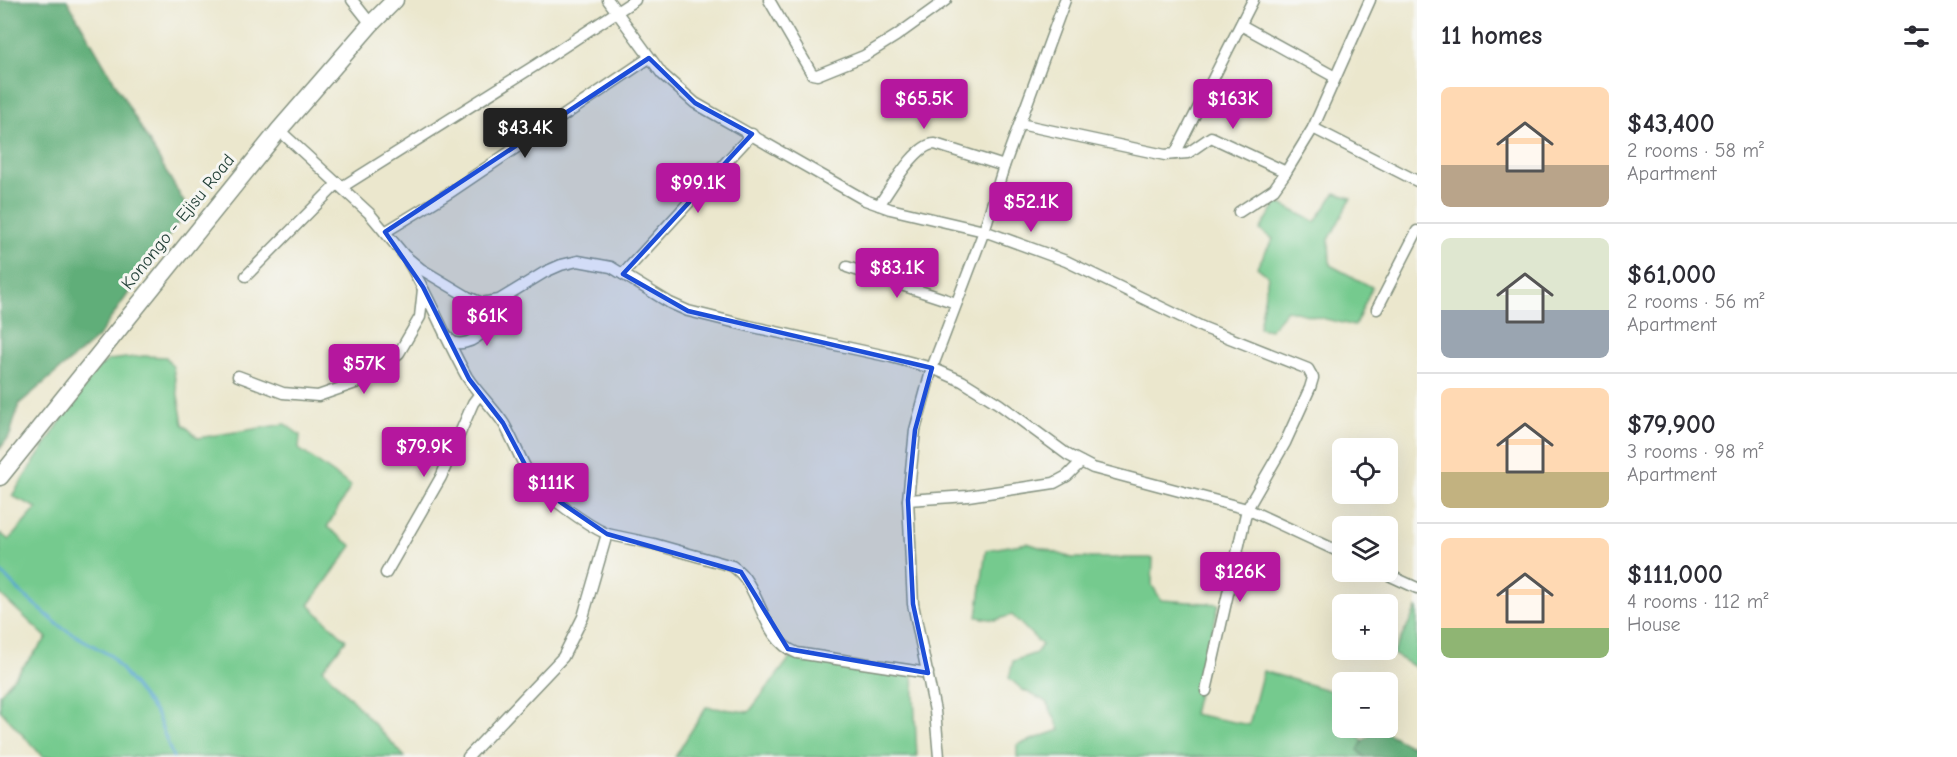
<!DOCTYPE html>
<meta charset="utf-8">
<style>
body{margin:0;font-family:"Comic Neue",sans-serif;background:#f7f7f7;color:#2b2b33;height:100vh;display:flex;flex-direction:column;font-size:22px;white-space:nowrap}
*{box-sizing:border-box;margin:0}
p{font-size:20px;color:#7c7c81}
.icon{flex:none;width:33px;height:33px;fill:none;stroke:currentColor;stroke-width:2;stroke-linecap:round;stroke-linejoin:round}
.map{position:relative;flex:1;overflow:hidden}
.details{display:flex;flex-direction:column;background:#fff;width:540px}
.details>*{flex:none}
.buttons{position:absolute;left:1332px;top:438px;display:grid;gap:12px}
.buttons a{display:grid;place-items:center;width:66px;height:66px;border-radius:9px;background:#fff;box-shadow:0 6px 24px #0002;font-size:30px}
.price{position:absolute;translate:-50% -51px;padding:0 14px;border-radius:6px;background:#b5179e;color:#fff;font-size:20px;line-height:39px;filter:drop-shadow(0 2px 3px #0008)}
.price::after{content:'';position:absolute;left:50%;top:36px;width:18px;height:14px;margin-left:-9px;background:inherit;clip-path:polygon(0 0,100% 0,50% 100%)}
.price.current{background:#222;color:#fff}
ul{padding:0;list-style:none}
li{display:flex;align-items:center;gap:18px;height:150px;padding:0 24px}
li+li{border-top:2px solid #e1e1e2}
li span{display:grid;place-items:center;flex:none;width:168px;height:120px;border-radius:9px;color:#555}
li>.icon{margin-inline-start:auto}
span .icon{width:72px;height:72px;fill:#fffc;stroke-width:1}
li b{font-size:26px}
h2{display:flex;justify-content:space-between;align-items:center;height:72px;padding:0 24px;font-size:26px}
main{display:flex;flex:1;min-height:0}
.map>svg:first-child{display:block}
.green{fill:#75ca8e;stroke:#4a8461;stroke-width:1.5}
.forest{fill:#60ae79;stroke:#407656;stroke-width:1.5}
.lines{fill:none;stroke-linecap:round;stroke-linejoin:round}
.stream{stroke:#58a7d2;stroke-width:3}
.minor-casing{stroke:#859280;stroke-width:13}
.highway-casing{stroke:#859280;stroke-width:19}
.minor{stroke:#fff;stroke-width:10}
.highway{stroke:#fff;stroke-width:16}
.marked{fill:#1d4ed8;fill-opacity:0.2;stroke:#1d4ed8;stroke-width:4.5;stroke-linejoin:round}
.labels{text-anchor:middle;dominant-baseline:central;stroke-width:6;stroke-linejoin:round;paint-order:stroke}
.street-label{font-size:18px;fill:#1f3d34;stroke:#f6f6f2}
</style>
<main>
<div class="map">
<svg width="1417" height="757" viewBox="0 0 1417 757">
<rect width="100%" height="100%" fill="#f6f6f2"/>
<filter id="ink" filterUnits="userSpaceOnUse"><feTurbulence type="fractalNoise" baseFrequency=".0167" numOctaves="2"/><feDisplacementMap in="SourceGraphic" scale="12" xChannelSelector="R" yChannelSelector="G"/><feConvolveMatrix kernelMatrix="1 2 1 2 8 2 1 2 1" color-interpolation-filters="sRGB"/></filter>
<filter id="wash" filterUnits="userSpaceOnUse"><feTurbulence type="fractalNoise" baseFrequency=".008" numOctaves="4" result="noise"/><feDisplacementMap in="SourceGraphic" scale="24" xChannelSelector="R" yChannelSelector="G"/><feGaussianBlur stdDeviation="1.35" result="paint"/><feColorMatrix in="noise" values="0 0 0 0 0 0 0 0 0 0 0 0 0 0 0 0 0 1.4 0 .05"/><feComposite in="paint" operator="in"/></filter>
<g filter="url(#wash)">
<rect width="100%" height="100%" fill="#ebe7cd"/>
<!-- green -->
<g class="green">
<path d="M 1335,193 L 1351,198 L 1329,240 L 1330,265 L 1372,287 L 1355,326 L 1287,310 L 1270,330 L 1259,328 L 1268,276 L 1257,267 L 1273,239 L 1260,230 L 1277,202 L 1315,222 Z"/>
<path d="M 144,356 L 166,357 L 173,367 L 183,424 L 198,438 L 285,424 L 300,435 L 299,449 L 351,486 L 327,527 L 352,546 L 309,605 L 346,640 L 323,669 L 405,757 L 43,757 L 0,710 L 0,694 L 47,638 L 0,594 L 0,533 L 9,540 L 37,508 L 12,496 L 93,371 L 109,360 Z"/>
<path d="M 1027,543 L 1072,558 L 1153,558 L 1152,585 L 1161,600 L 1219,604 L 1193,714 L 1249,725 L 1263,671 L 1342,694 L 1341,714 L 1342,728 L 1352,728 L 1363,741 L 1359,750 L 1365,757 L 1017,757 L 1017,745 L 1060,730 L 1047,702 L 1023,690 L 1009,678 L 1013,661 L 1036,653 L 1042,645 L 1012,615 L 995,620 L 977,617 L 986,550 Z"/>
<path d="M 1417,607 L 1417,668 L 1393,654 Z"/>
<path d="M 790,658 L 913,674 L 917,757 L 675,757 L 706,707 L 749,712 Z"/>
</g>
<!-- forest -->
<g class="forest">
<path d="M 0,0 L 67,0 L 188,209 L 97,338 L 19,404 L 10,435 L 0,449 Z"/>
<path d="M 1378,728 L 1411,746 L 1417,740 L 1417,757 L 1365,757 L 1358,750 L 1363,741 Z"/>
</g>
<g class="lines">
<!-- stream -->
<path class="stream" d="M 0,571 L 19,591 L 61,627 L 111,656 L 157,715 L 173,757"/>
</g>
</g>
<g filter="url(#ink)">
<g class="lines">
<!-- minor casing -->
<g class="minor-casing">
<g id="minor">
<path d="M 352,0 L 371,24"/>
<path d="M 608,0 L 662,74 L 695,103 L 865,200 L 890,209 L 984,231 L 1066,261 L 1202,327 L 1308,369 L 1313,378 L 1310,388 L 1285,443 L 1247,509 L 1206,691"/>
<path d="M 769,0 L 812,74 L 817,75 L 864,56 L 896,36 L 946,0"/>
<path d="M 1241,25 L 1335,77"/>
<path d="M 1020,124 L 1165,155 L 1175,154 L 1253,0"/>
<path d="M 1313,128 L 1417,181"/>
<path d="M 279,130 L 369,213 L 404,255 L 421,269 L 468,297 L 482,303 L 499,300 L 545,272 L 561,265 L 578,261 L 611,267 L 670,303 L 688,311 L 749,326 L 891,357 L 932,368 L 962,381 L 999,404 L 1068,455 L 1093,468 L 1247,509 L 1342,553"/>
<path d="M 1175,154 L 1188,153 L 1211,137 L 1286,172"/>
<path d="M 342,187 L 536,65 L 635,0"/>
<path d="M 879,205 C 890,190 916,143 935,144 L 1004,166"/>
<path d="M 1239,212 L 1274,189 L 1286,172 L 1313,128 L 1370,0"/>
<path d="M 385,232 L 449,193 L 649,58"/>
<path d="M 409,263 C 431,300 446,340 467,377 C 478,394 493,407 504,424 C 514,441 520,460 531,477 C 544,495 587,525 607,534 L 583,617 L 563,657 L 468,757"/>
<path d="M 847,267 L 956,303"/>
<path d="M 623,274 L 752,134"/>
<path d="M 246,276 L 338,183"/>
<path d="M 1377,309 L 1417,231"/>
<path d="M 445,335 C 448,337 450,340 453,342 C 467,348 490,332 488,317 C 488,313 484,307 482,303"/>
<path d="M 238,376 L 283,393 L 318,396 L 364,380 L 399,353 L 420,317 L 423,289"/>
<path d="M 908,500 L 968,496 L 1054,483 L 1067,476 L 1081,462"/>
<path d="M 607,534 L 654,544 L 732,566 C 762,585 760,639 797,653 L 928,673"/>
<path d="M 1382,572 L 1417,588"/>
<path d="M 386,573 L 441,477 L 473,403 L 479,395"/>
<path d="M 939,757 L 935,711 L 913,604 L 908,500 L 915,430 L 932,368 L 984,231 L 1004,166 L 1065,0"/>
</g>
</g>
<!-- highway casing -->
<g class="highway-casing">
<path id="highway" d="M 0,477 L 279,130 L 371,24 L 395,0"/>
</g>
<!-- minor -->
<use href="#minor" class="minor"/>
<!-- highway -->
<use href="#highway" class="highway"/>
</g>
</g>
<!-- marked area -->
<path class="marked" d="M 649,58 L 695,103 L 752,134 L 623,274 L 688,311 L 932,368 L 915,430 L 908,500 L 913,604 L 928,673 L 788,649 L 741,572 L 607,534 L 547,493 L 531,476 L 503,423 L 469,379 L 423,287 L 385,232 Z"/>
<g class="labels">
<!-- street labels -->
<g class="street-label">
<text transform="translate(178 222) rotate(-51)">Konongo - Ejisu Road</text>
</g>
</g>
</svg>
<div class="buttons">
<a><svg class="icon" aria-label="locate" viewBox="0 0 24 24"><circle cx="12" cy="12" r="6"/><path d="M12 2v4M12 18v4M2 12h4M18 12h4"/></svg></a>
<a><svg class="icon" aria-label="layers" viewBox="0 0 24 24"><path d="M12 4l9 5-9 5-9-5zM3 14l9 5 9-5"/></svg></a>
<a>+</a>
<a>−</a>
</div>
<b class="price" style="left:924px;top:130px">$65.5K</b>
<b class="price" style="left:1233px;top:130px">$163K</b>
<b class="price current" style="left:525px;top:159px">$43.4K</b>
<b class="price" style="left:698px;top:214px">$99.1K</b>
<b class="price" style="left:1031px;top:233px">$52.1K</b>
<b class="price" style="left:897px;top:299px">$83.1K</b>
<b class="price" style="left:487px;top:347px">$61K</b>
<b class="price" style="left:364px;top:395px">$57K</b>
<b class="price" style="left:424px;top:478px">$79.9K</b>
<b class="price" style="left:551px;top:514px">$111K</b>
<b class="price" style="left:1240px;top:603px">$126K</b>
</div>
<section class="details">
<h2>11 homes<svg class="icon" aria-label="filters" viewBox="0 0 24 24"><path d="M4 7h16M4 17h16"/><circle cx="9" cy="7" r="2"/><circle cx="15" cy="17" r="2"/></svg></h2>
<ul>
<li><span style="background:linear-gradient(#ffd9b3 65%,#b9a48a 0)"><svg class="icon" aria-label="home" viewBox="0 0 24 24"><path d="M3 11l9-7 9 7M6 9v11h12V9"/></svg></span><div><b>$43,400</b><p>2 rooms · 58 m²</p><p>Apartment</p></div></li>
<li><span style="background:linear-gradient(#dfe7d0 60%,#9aa5b1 0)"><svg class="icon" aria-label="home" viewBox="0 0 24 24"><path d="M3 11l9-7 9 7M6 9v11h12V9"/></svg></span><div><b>$61,000</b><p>2 rooms · 56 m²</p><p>Apartment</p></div></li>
<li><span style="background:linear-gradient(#ffd9b3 70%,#c2b280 0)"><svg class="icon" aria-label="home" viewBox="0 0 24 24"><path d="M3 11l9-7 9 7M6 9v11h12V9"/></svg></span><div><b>$79,900</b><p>3 rooms · 98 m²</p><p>Apartment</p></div></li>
<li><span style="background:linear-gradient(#ffd9b3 75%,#8fb573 0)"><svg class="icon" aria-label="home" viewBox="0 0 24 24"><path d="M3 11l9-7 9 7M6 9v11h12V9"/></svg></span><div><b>$111,000</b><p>4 rooms · 112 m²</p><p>House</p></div></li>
</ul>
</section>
</main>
